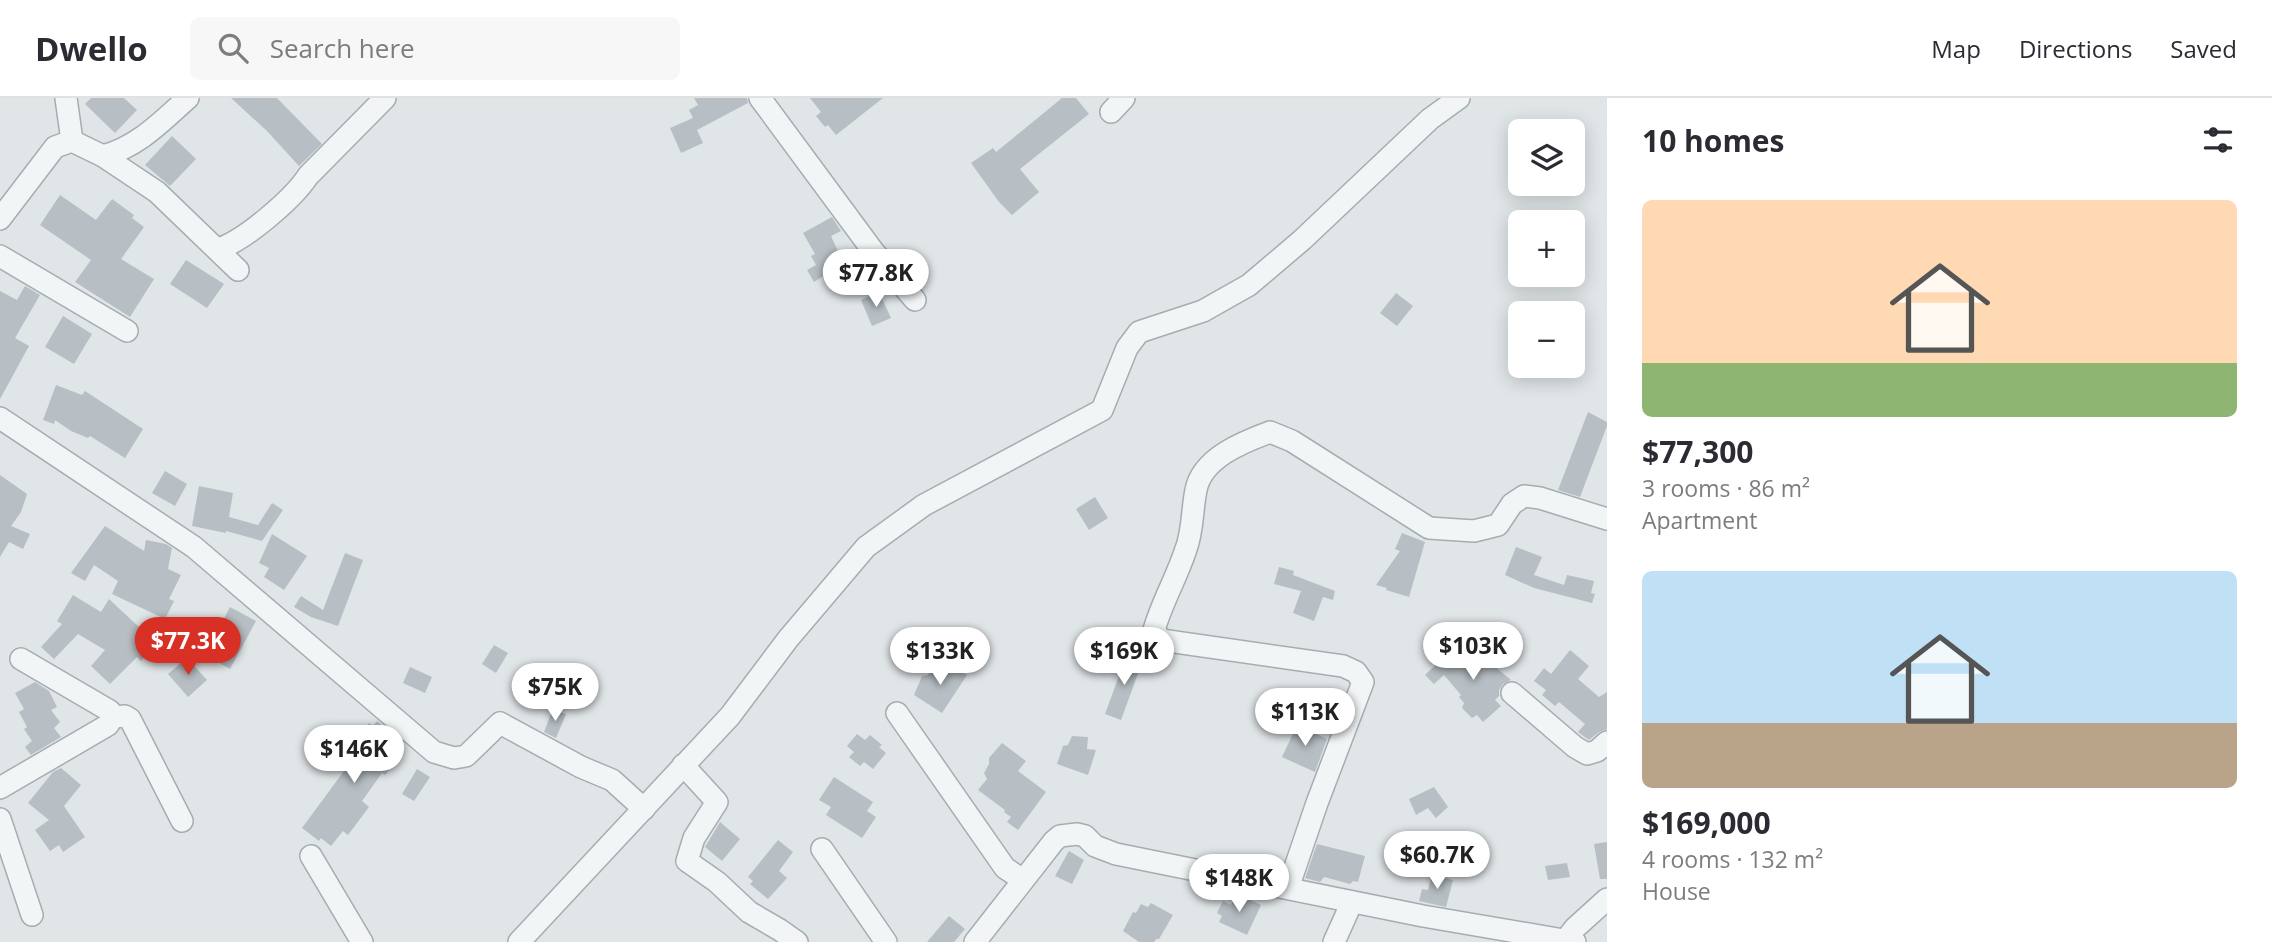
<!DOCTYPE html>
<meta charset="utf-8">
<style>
body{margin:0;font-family:"Open Sans",sans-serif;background:#f7f7f7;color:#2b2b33;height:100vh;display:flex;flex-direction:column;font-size:26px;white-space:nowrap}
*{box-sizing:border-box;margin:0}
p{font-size:23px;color:#7c7c81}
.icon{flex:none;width:38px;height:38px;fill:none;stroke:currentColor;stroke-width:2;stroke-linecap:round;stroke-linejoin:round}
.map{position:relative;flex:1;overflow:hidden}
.sheet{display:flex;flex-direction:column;background:#fff;width:665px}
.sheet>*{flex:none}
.buttons{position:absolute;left:1508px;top:21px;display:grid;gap:14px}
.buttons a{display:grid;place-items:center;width:77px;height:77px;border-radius:10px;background:#fff;box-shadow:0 4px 18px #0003;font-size:35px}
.price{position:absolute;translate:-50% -60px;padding:0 16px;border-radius:24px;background:#fff;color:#222;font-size:23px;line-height:46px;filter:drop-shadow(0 2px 4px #0008)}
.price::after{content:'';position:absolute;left:50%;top:42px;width:21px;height:16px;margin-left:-10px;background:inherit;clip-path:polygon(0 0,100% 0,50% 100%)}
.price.active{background:#d93025;color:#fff}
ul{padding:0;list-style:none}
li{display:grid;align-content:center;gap:14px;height:371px;padding:0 35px}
li span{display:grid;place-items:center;height:217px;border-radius:10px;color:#555}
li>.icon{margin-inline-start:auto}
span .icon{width:126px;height:126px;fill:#fffc;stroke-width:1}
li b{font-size:30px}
h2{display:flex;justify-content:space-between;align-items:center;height:84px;padding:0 35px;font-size:30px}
header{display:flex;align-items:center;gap:42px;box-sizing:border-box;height:98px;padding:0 35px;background:#fff;border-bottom:2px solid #e1e1e2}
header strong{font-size:33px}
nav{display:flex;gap:38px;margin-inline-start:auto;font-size:24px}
.search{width:490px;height:63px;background:#f7f7f7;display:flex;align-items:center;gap:18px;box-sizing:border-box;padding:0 24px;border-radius:10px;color:#7c7c81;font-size:26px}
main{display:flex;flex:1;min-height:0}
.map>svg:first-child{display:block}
.building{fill:#b7bfc4}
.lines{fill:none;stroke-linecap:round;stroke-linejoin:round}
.minor-casing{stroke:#a5adb2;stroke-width:24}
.minor{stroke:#f2f5f6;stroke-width:21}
</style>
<header>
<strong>Dwello</strong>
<div class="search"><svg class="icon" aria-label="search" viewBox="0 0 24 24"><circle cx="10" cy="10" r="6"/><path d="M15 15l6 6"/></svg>Search here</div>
<nav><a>Map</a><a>Directions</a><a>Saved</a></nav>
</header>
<main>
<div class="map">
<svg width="1607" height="844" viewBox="0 0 1607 844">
<rect width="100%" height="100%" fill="#e0e5e8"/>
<!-- building -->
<g class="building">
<path d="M 91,0 L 124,0 L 137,12 L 115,35 L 85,6 Z"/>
<path d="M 231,0 L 277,0 L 322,46 L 299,68 L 267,33 Z"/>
<path d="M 694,0 L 747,0 L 748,5 L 697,32 L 703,45 L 681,55 L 670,30 L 693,20 L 689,12 L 698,7 Z"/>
<path d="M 810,0 L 883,0 L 836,37 L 828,27 L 825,29 L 816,18 L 821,14 Z"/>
<path d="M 1062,0 L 1076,0 L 1089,16 L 1020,71 L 1039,94 L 1012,117 L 999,104 L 971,65 L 993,50 L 996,54 Z"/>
<path d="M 172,38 L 196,61 L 170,88 L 145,67 Z"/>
<path d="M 60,97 L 96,122 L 112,101 L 134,117 L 132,120 L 144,129 L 121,161 L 154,181 L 130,219 L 75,184 L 91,162 L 40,127 Z"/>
<path d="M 832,119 L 841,133 L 831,138 L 838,153 L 832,157 L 846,181 L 832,190 L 825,177 L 814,184 L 807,172 L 816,167 L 811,158 L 815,156 L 803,135 Z"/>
<path d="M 186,162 L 224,186 L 207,210 L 170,186 Z"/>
<path d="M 25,188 L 40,197 L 15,240 L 29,248 L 0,301 L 0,193 L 17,202 Z"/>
<path d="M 879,194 L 891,220 L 872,228 L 861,202 Z"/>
<path d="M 1396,195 L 1413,208 L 1397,228 L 1380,215 Z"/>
<path d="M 63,218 L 92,236 L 74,266 L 45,249 Z"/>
<path d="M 56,287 L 82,297 L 85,293 L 143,331 L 125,360 L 90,338 L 88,340 L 71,333 L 55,322 L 54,326 L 43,322 Z"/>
<path d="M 1588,314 L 1607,324 L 1607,328 L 1580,399 L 1558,392 Z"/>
<path d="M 165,373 L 187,386 L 175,408 L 152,395 Z"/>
<path d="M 0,377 L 27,396 L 21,414 L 11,428 L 30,436 L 23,451 L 9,444 L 0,459 Z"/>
<path d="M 199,388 L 233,395 L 229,419 L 258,427 L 272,405 L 283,412 L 262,443 L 226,433 L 226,435 L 192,428 Z"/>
<path d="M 1095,399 L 1108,420 L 1089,432 L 1076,411 Z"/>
<path d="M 105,428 L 144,453 L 146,442 L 166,446 L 172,450 L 168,471 L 181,477 L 169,501 L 174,503 L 165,521 L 112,496 L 118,483 L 94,467 L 85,483 L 71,475 Z"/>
<path d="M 1402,435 L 1425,444 L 1409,499 L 1386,492 L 1387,490 L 1376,487 L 1400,453 L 1395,451 Z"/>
<path d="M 272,436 L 307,458 L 284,492 L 264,479 L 269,470 L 259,465 Z"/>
<path d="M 1516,449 L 1542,459 L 1534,477 L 1564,487 L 1567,477 L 1594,483 L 1591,495 L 1595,496 L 1592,505 L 1534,490 L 1505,477 Z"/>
<path d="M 345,455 L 363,462 L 338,528 L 311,519 L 294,509 L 301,498 L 323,512 Z"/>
<path d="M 1279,469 L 1294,473 L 1293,477 L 1335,493 L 1333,502 L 1323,499 L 1314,523 L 1293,515 L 1301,493 L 1274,486 Z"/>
<path d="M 73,497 L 101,514 L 109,501 L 157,546 L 141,563 L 137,559 L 110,586 L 91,568 L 105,552 L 78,536 L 54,561 L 41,549 L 62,526 L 57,523 Z"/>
<path d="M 230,509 L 256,523 L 230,571 L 205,557 Z"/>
<path d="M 494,547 L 508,555 L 496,575 L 482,566 Z"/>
<path d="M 1470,548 L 1511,582 L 1503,586 L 1499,592 L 1499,598 L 1495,602 L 1501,608 L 1483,624 L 1477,617 L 1472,620 L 1462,610 L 1464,605 L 1459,599 L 1461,597 L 1444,577 L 1434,586 L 1425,577 L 1445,558 L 1455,567 Z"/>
<path d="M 1570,552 L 1589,568 L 1578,581 L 1599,599 L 1607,594 L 1607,631 L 1599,634 L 1589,642 L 1578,634 L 1585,626 L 1559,604 L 1555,608 L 1542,597 L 1546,592 L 1534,583 L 1544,570 L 1551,576 Z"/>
<path d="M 1127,556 L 1143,562 L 1121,622 L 1105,616 Z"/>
<path d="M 187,560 L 207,582 L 188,599 L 168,576 Z"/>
<path d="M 948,565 L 967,577 L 942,615 L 914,597 L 922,578 L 928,577 L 932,569 L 936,573 L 939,569 L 944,572 Z"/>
<path d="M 410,569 L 432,579 L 425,595 L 403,585 Z"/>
<path d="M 35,584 L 49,593 L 57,609 L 51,612 L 60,624 L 54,630 L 61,639 L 31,657 L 25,649 L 32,643 L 24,631 L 27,629 L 19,614 L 24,611 L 15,595 Z"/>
<path d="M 553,611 L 566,616 L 556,640 L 544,634 Z"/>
<path d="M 377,623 L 398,641 L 394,646 L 402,652 L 391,664 L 394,666 L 385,677 L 382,675 L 362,703 L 369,709 L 348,737 L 343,733 L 331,748 L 321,740 L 319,743 L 302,730 L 344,673 L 340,670 L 361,642 L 358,639 L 369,625 L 373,628 Z"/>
<path d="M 1297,627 L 1327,641 L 1315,674 L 1282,659 Z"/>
<path d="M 857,636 L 865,642 L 870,637 L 882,647 L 879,649 L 886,655 L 873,671 L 864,664 L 860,668 L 849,659 L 854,654 L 847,648 Z"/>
<path d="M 1072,638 L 1088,639 L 1087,651 L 1096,652 L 1088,677 L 1057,666 L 1063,648 L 1068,647 Z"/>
<path d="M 1002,645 L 1026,663 L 1018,673 L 1046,694 L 1018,732 L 1007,724 L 1011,719 L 1004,714 L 1005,712 L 978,692 L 987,681 L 984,675 L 989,666 L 989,660 Z"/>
<path d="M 61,670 L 81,687 L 64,708 L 85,739 L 63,754 L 59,747 L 50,753 L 35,732 L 49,722 L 28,705 L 53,674 Z"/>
<path d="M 417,671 L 430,679 L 414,703 L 402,696 Z"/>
<path d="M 834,679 L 873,704 L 867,713 L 876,719 L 862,740 L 826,717 L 831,709 L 819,702 Z"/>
<path d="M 1434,689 L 1448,709 L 1436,720 L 1428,710 L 1416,717 L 1409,701 Z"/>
<path d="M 720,724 L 740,741 L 722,763 L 705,749 Z"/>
<path d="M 778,742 L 793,754 L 779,773 L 787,780 L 768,801 L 750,786 L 753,783 L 748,779 Z"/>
<path d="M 1607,744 L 1607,781 L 1600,781 L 1594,746 Z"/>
<path d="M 1317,746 L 1365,758 L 1358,784 L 1353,783 L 1350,786 L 1324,779 L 1320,784 L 1305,780 Z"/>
<path d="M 1069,753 L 1084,762 L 1072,786 L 1055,778 Z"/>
<path d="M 1567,765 L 1570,779 L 1548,782 L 1545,768 Z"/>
<path d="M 1432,776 L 1453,782 L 1446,809 L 1419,803 L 1422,791 L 1428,792 Z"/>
<path d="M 1236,795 L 1261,807 L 1247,837 L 1219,824 L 1222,818 L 1217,815 L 1223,803 L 1231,807 Z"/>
<path d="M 1151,805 L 1173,817 L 1159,841 L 1156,841 L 1154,844 L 1139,844 L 1123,833 L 1133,814 L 1136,815 L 1141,806 L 1148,809 Z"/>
<path d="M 949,818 L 965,831 L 954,844 L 927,844 Z"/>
</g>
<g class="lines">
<!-- minor casing -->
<g class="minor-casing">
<g id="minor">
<path d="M 66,0 L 72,43"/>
<path d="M 760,0 L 873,153 L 915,202"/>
<path d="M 1111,14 L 1124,0"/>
<path d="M 103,58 C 138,49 162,23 188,0"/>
<path d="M 0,121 L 55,49 L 72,43 L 103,58 L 157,94 L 238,172"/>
<path d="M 218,151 C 244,143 293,101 308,78 L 385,0"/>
<path d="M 0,158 L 127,233"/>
<path d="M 0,320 L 194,449 L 434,654 L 454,660 L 466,658 L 500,625 L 581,669 L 612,682 L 644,711"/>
<path d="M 1512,595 L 1575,649 L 1587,656 L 1597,653 L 1607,644"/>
<path d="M 897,615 L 1005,770 L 1023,782"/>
<path d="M 113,619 L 125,618 L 130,621 L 182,723"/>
<path d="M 683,667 L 717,704 L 694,740 L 687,763 L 717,784 L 749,814 L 780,832 L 797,844"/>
<path d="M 0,690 L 108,627 L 113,619 L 110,613 L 21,561"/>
<path d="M 0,721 L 32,817"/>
<path d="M 822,751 L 886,844"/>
<path d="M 311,758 L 362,844"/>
<path d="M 1288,790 L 1317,705 L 1363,584 L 1356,574 L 1343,568 L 1161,542 L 1154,532 C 1162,504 1177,479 1186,451 C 1193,433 1192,411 1196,392 C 1202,360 1243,344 1270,334 L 1292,343 L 1429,430 L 1474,433 L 1498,427 L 1512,406 L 1524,398 L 1540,400 L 1607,421"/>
<path d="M 519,844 L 730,618 L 788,541 L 866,449 L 924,407 L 1102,312 L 1127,250 L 1139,234 L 1203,213 L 1249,187 L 1302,142 L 1430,21 L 1459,0"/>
<path d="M 975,844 L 1054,743 L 1060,738 L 1077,736 L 1085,738 L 1095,748 L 1116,756 L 1423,818 L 1575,844"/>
<path d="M 1334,844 L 1352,804"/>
<path d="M 1564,844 L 1575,830 L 1607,801"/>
</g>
</g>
<!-- minor -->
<use href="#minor" class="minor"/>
</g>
</svg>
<div class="buttons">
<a><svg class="icon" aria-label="layers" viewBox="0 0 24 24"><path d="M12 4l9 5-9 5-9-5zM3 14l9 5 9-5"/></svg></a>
<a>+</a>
<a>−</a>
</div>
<b class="price" style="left:876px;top:211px">$77.8K</b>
<b class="price active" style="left:188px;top:579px">$77.3K</b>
<b class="price" style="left:1473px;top:584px">$103K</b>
<b class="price" style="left:940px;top:589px">$133K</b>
<b class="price" style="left:1124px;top:589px">$169K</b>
<b class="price" style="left:555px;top:625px">$75K</b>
<b class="price" style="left:1305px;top:650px">$113K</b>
<b class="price" style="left:354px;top:687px">$146K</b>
<b class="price" style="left:1437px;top:793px">$60.7K</b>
<b class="price" style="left:1239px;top:816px">$148K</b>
</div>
<section class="sheet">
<h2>10 homes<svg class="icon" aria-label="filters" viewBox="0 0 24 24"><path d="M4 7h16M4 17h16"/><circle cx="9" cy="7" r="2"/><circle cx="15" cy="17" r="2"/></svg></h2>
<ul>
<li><span style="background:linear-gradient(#ffd9b3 75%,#8fb573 0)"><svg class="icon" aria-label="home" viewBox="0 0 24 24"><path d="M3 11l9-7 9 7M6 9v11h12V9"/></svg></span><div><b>$77,300</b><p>3 rooms · 86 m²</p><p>Apartment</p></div></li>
<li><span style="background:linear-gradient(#bfe0f5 70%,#b9a48a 0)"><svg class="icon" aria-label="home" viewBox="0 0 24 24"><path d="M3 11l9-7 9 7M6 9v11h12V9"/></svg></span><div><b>$169,000</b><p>4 rooms · 132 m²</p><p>House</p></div></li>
</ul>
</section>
</main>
